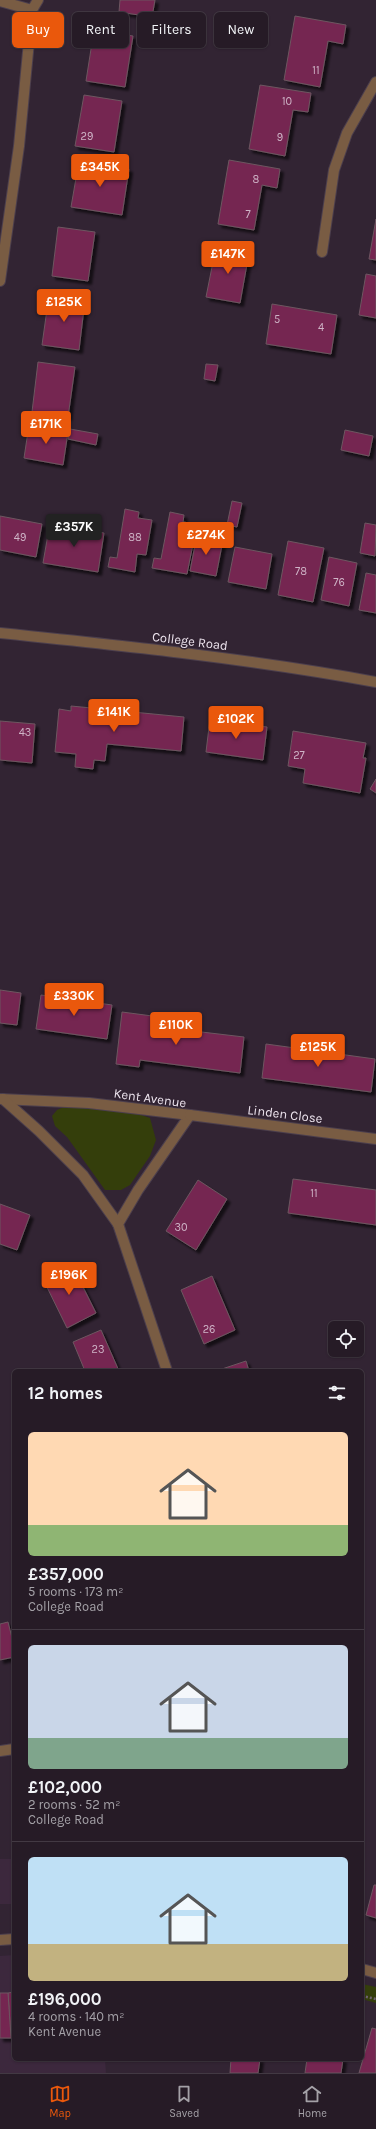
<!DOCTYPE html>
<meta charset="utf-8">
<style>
body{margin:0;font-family:Karla,sans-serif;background:#2e242e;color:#f1f3f6;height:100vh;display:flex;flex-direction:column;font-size:15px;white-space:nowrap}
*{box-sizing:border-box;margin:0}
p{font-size:13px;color:#a4a1a7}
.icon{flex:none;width:22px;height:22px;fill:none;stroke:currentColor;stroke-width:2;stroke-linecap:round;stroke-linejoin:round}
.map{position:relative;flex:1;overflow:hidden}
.panel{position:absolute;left:12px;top:1369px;width:352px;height:692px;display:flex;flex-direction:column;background:#261b26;border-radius:6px;box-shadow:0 1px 3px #0004,0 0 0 1px #423943}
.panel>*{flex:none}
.guide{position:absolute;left:12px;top:12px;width:352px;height:36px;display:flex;gap:8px}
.buttons{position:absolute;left:328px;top:1321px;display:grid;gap:8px}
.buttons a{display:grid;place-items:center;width:36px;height:36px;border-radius:6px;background:#261b26;box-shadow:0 1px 3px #0004,0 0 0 1px #423943;font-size:20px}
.price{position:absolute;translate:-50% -34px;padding:0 9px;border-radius:4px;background:#ea580c;color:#fff;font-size:13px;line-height:26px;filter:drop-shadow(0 1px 2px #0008)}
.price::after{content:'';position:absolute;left:50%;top:24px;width:12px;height:9px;margin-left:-6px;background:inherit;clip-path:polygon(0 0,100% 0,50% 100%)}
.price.active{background:#222;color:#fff}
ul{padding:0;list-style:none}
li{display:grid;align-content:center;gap:8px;height:212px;padding:0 16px}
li+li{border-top:1px solid #423943}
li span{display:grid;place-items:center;height:124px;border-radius:6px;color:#555}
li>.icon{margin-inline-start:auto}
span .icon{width:72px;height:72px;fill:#fffc;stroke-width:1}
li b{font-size:17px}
h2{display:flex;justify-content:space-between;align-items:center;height:48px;padding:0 16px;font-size:17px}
.tag{padding:0 14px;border-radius:6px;background:#261b26;box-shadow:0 1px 3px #0004,0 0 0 1px #423943;font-size:14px;line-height:36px}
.tag.active{background:#ea580c;color:#fff}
.menu{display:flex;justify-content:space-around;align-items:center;height:56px;border-top:1px solid #423943;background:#261b26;font-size:11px;color:#a4a1a7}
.menu a{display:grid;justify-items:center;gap:2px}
.menu .active{color:#ea580c}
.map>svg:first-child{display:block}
.built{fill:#3c283d}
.green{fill:#343e0b}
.building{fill:#752651;stroke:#6d5660;filter:url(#shadow)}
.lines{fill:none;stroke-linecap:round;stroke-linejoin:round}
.service-casing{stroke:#4c3f4d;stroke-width:12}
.minor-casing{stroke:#4c3f4d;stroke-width:12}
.path{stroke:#706371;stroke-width:2.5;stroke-dasharray:2 2;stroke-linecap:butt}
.service{stroke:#795c43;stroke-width:10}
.minor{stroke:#795c43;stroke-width:10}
.labels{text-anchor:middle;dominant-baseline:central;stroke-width:3;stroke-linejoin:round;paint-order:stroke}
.number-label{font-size:11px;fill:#cfb4c7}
.street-label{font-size:13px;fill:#ede4ee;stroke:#322433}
</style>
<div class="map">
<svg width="376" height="2073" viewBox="0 0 376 2073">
<defs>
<filter id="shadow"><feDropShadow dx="3.5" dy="3.5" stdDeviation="1" flood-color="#0009"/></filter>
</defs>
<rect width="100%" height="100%" fill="#322433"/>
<!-- built -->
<g class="built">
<rect x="0" y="1859" width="14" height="45"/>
<path d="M 14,1955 L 14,2059 L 105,2059 L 106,2073 L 0,2073 L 0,1956 Z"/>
</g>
<!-- green -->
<g class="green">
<path d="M 66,1106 L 138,1114 L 150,1118 L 156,1140 L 150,1156 L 130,1185 L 121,1190 L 105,1190 L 67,1137 L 55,1126 L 52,1116 L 57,1110 Z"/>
<path d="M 362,1984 L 376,1987 L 376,2003 L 362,1999 Z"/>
</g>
<!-- building -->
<g class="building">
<path d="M 120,0 L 155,0 L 152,17 L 119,12 Z"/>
<path d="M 295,16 L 346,25 L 343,44 L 328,41 L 320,87 L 284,80 Z"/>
<path d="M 94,30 L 133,36 L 125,87 L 86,81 Z"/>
<path d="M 260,85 L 311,93 L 308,112 L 293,110 L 285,156 L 249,149 Z"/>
<path d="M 84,95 L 122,101 L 114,152 L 75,146 Z"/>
<path d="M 229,160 L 280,169 L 277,188 L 262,185 L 254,230 L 218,224 Z"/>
<path d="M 79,161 L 129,169 L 122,215 L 71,207 Z"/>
<path d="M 376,219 L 376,260 L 369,259 Z"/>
<path d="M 58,227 L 95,232 L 88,281 L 52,276 Z"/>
<path d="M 216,247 L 249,253 L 240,303 L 206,297 Z"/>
<path d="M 366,274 L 376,276 L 376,318 L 359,315 Z"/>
<path d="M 49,295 L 85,300 L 79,350 L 42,345 Z"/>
<path d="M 272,304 L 337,315 L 331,354 L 266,344 Z"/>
<path d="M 38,362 L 75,367 L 68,417 L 32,412 Z"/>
<path d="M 206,364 L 218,365 L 215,381 L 204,379 Z"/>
<path d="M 29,425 L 68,432 L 63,465 L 24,458 Z"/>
<path d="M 70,429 L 98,434 L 96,445 L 68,439 Z"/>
<path d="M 345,430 L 373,436 L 369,456 L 341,450 Z"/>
<path d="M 232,501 L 242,503 L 237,527 L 227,525 Z"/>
<path d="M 125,509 L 139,512 L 138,518 L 152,520 L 146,555 L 137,554 L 135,572 L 108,567 L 110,557 L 117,558 Z"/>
<path d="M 170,512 L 184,515 L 183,522 L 197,524 L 187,574 L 152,568 L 154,558 L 161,559 Z"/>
<path d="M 0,516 L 42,524 L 36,557 L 0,550 Z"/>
<path d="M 50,523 L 104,533 L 98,572 L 43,563 Z"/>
<path d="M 365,523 L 376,525 L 375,556 L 360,553 Z"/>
<path d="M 197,535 L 223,540 L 216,576 L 190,571 Z"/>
<path d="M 288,541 L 324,548 L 313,602 L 278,595 Z"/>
<path d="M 235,547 L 272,554 L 266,589 L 228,582 Z"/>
<path d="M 329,557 L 357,563 L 349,606 L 321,600 Z"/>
<path d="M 366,573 L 376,575 L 376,613 L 359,610 Z"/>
<path d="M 71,706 L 184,717 L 181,751 L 107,744 L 105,761 L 94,760 L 93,769 L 75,767 L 76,754 L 55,752 L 59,709 L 71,711 Z"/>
<path d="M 210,719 L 267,727 L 263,760 L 206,752 Z"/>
<path d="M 0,721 L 35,724 L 32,763 L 0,760 Z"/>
<path d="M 293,731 L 366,743 L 363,758 L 366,758 L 360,793 L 303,783 L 305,769 L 288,766 Z"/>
<path d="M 376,779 L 376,793 L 370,789 Z"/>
<path d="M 0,990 L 21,993 L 17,1025 L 0,1023 Z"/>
<path d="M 41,995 L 112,1005 L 107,1039 L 36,1029 Z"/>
<path d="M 122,1012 L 160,1017 L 159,1027 L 244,1037 L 240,1073 L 140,1060 L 139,1067 L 116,1064 Z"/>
<path d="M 266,1044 L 375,1059 L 371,1092 L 262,1078 Z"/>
<path d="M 293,1179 L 376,1190 L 376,1225 L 288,1213 Z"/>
<path d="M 198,1180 L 227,1199 L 196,1250 L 166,1231 Z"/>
<path d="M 0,1204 L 30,1215 L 17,1250 L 0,1244 Z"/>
<path d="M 72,1265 L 96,1313 L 67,1328 L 43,1279 Z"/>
<path d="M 212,1276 L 235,1330 L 204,1344 L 181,1290 Z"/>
<path d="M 101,1330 L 119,1371 L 85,1371 L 73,1342 Z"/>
<path d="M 246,1361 L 249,1371 L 216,1371 Z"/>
<path d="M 8,1622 L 14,1646 L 14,1657 L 0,1660 L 0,1624 Z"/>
<path d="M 374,1885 L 376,1885 L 376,1918 L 366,1915 Z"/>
<path d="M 14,1992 L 14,2037 L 11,2038 L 8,1993 Z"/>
<path d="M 0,1993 L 8,1993 L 11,2038 L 0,2038 Z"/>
<path d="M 372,2028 L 376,2029 L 376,2073 L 359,2073 Z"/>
<path d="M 231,2059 L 260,2059 L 258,2073 L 230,2073 Z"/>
<path d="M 307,2059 L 343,2059 L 341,2073 L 305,2073 Z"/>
</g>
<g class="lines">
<!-- service casing -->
<g class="service-casing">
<path id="service" d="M 0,1751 L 14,1749"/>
</g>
<!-- minor casing -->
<g class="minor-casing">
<g id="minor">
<path d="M 0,1 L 32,10"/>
<path d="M 322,252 L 334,170 L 347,133 L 376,82"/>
<path d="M 0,281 L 19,146 L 32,10 L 38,0"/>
<path d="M 0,633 C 126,646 252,659 376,682"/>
<path d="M 0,1099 L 89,1103 L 190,1115 L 138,1190 L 118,1224 L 167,1371"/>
<path d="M 3,1099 L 39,1131 L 83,1175 L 118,1224"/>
<path d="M 190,1115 L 376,1139"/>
<path d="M 0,1940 L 14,1939"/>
<path d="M 362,1969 L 376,1973"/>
</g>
</g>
<!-- path -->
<path class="path" d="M 362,1996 L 376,1999"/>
<!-- service -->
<use href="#service" class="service"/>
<!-- minor -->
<use href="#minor" class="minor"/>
</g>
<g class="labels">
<!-- number labels -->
<g class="number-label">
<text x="316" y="70">11</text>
<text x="287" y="101">10</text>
<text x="87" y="136">29</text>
<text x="280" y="137">9</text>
<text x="256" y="179">8</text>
<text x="248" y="214">7</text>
<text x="277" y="319">5</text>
<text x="321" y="327">4</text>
<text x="20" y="537">49</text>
<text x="135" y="537">88</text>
<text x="301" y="571">78</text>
<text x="339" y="582">76</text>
<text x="25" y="732">43</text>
<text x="299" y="755">27</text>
<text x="314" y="1193">11</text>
<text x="181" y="1227">30</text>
<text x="209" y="1329">26</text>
<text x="98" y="1349">23</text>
</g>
<!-- street labels -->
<g class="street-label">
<text transform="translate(190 641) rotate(7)">College Road</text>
<text transform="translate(150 1098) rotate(8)">Kent Avenue</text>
<text transform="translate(285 1114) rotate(7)">Linden Close</text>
</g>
</g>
</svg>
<div class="buttons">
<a><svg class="icon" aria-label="locate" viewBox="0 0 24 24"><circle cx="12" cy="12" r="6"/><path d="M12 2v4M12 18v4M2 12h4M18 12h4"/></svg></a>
</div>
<b class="price" style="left:100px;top:188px">£345K</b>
<b class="price" style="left:228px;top:275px">£147K</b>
<b class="price" style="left:64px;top:323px">£125K</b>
<b class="price" style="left:46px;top:445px">£171K</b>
<b class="price active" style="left:74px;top:548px">£357K</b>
<b class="price" style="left:206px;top:556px">£274K</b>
<b class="price" style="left:114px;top:733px">£141K</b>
<b class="price" style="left:236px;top:740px">£102K</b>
<b class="price" style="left:74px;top:1017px">£330K</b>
<b class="price" style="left:176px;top:1046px">£110K</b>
<b class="price" style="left:318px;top:1068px">£125K</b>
<b class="price" style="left:69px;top:1296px">£196K</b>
<div class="guide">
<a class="tag active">Buy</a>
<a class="tag">Rent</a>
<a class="tag">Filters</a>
<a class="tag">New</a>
</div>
<section class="panel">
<h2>12 homes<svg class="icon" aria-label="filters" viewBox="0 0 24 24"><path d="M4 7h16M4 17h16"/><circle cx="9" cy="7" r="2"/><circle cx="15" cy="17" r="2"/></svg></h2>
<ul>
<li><span style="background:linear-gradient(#ffd9b3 75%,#8fb573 0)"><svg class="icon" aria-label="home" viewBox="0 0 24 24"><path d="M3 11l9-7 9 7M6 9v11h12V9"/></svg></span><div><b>£357,000</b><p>5 rooms · 173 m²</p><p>College Road</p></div></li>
<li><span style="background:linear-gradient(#c9d6e8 75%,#7fa58c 0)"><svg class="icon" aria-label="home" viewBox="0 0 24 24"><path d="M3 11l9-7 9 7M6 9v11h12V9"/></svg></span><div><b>£102,000</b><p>2 rooms · 52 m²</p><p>College Road</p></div></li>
<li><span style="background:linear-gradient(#bfe0f5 70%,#c2b280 0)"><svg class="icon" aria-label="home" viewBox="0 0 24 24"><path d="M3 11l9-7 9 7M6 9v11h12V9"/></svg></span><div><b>£196,000</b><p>4 rooms · 140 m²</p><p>Kent Avenue</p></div></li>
</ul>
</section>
</div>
<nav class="menu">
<a class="active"><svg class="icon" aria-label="map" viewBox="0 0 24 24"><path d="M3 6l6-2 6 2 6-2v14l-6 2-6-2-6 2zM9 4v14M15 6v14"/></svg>Map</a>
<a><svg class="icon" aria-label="saved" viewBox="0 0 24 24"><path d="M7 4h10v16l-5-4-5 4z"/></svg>Saved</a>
<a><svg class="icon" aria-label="home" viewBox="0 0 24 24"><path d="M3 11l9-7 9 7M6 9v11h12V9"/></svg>Home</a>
</nav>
